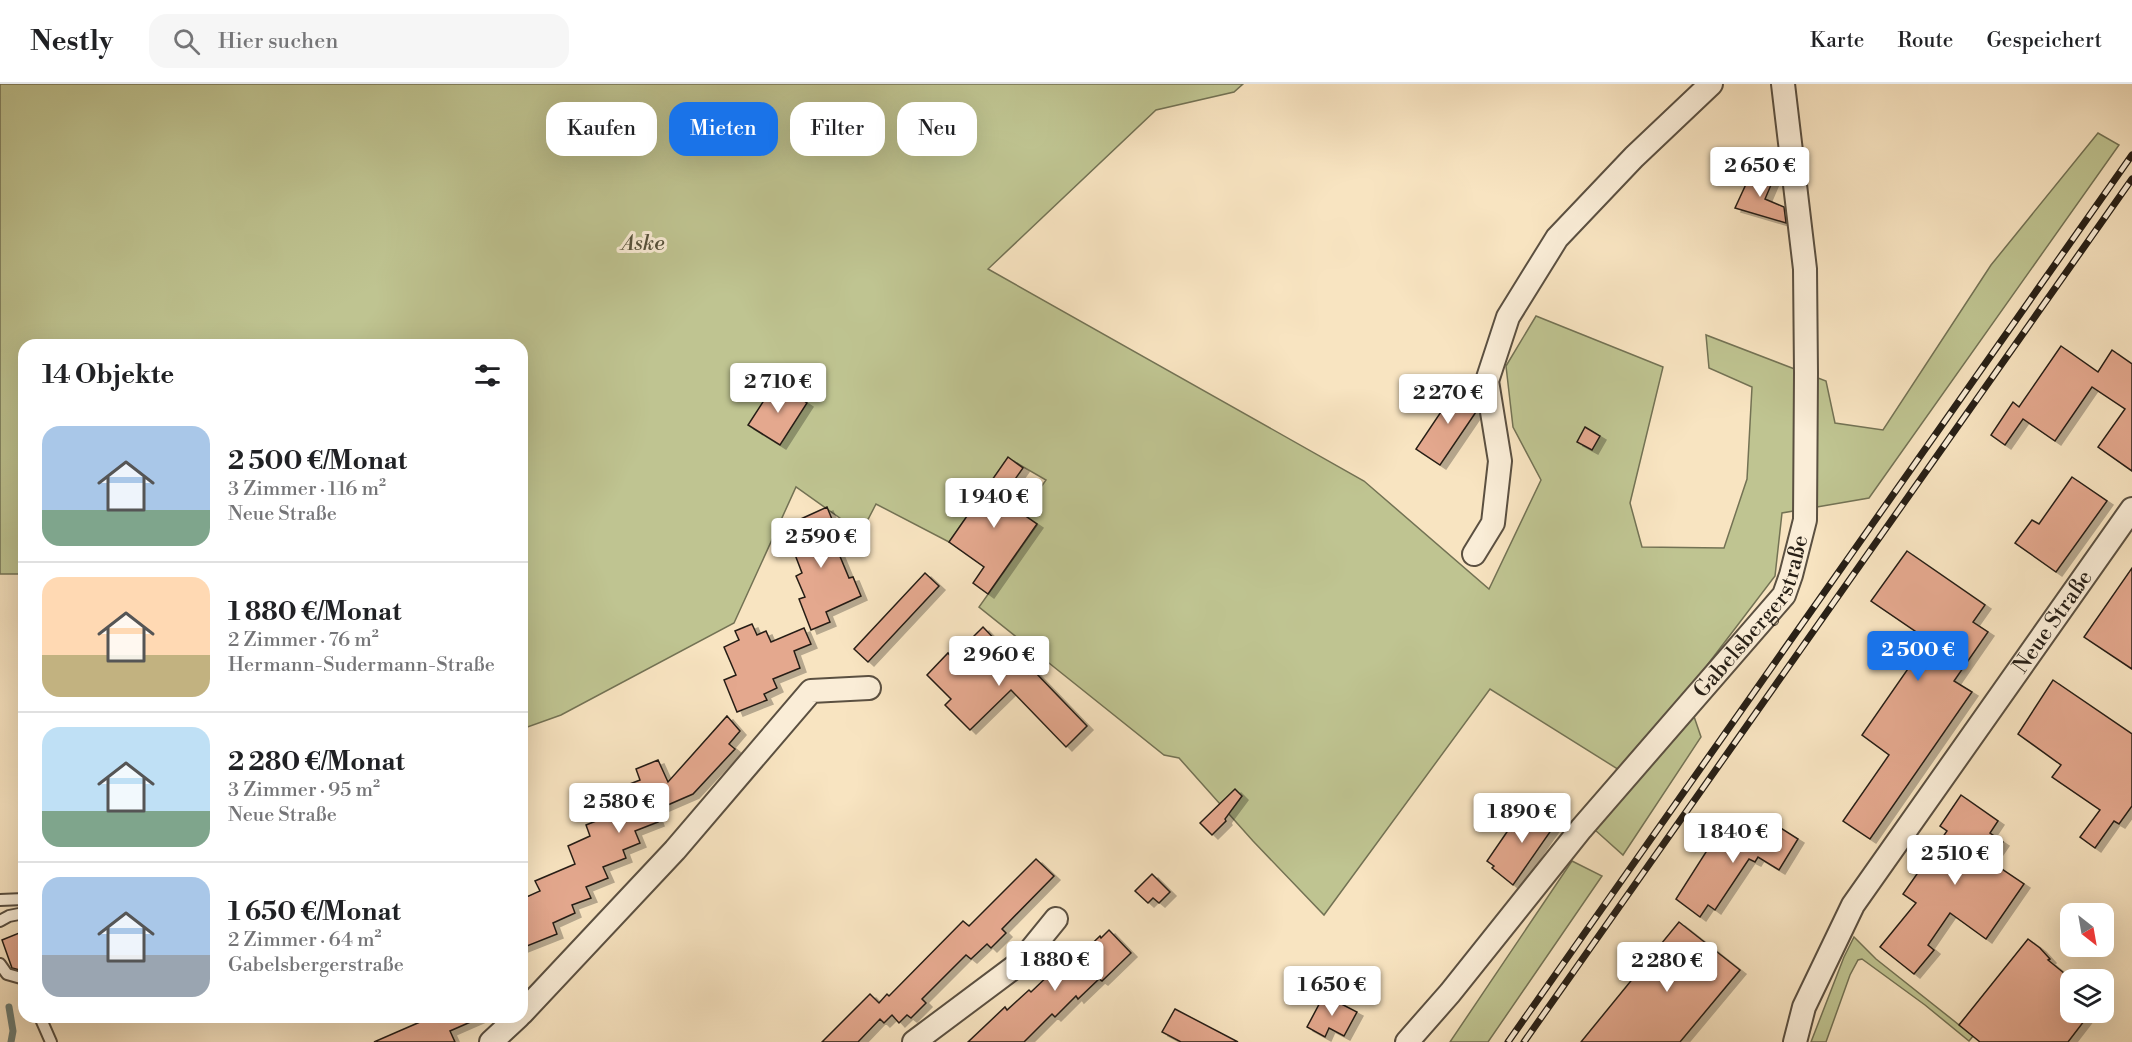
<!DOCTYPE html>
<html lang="de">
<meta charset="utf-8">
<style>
body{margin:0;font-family:"Libre Bodoni",serif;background:#f6f6f6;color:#202124;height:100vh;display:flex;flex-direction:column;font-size:22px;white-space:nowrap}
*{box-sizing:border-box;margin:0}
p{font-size:20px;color:#757577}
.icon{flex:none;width:33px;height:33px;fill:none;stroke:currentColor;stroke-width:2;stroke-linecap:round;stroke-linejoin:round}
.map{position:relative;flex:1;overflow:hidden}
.sheet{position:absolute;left:18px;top:255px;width:510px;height:684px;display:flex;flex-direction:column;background:#fff;border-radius:18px;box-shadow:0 6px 24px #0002}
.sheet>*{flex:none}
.banner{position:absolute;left:546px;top:18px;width:570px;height:54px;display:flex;gap:12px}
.needle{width:39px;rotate:149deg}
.controls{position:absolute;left:2060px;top:819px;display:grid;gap:12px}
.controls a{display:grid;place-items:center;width:54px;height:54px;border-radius:12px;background:#fff;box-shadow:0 6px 24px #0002;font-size:30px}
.price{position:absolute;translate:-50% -51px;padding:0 14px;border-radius:6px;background:#fff;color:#222;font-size:20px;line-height:39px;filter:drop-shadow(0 2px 3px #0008)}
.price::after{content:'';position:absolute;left:50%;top:36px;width:18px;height:14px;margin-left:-9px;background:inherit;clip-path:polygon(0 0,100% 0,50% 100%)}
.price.active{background:#1a73e8;color:#fff}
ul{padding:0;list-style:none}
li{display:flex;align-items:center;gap:18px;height:150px;padding:0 24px}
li+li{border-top:2px solid #e0e0e0}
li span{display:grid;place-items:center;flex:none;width:168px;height:120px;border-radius:18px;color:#555}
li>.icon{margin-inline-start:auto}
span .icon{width:72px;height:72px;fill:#fffc;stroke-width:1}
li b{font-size:26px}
h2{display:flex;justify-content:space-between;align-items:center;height:72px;padding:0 24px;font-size:26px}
.chip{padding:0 21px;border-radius:18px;background:#fff;box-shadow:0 6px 24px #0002;font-size:21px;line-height:54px}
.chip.active{background:#1a73e8;color:#fff}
header{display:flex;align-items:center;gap:36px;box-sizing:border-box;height:84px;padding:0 30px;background:#fff;border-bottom:2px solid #e0e0e0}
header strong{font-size:28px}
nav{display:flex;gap:33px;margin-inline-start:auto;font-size:21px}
.search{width:420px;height:54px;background:#f6f6f6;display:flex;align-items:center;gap:15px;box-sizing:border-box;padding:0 21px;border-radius:18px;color:#757577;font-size:22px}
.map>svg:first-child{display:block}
.green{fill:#bfc491;stroke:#737254;stroke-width:1.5}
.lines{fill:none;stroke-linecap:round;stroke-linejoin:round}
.stream{stroke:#6e7e75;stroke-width:7}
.building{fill:#e4a88e;stroke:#271f16;stroke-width:1.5;filter:url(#shadow)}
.lane-casing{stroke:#5b5041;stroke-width:14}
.street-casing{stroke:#5b5041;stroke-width:26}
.lane{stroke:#faedd7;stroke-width:10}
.street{stroke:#faedd7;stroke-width:22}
.rail-casing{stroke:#271f16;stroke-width:7}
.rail{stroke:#faedd7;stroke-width:4.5;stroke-dasharray:14;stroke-linecap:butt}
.labels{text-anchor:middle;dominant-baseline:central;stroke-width:6;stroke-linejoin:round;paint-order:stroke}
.park-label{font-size:22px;font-style:italic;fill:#55513b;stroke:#faedd7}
.street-label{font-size:22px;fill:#271f16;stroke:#faedd7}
</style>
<header>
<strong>Nestly</strong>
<div class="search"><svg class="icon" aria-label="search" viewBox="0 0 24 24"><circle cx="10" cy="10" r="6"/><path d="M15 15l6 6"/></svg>Hier suchen</div>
<nav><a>Karte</a><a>Route</a><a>Gespeichert</a></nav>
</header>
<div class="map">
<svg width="2132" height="958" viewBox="0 0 2132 958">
<defs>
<filter id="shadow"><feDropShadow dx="6" dy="4" stdDeviation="0" flood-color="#0004"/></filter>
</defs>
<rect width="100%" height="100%" fill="#f8e4c1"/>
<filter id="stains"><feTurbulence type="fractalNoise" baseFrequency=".00333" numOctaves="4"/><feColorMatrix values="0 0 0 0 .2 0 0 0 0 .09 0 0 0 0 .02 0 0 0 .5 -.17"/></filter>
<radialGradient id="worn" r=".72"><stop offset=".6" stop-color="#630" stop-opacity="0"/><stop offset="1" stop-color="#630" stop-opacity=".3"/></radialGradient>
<!-- green -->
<g class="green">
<path d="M 0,0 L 1243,0 L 1234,8 L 1156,26 L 988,185 L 1364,397 L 1489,505 L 1541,396 L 1513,343 L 1506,282 L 1536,232 L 1663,283 L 1630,419 L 1642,463 L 1724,464 L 1747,395 L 1752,303 L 1709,284 L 1706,251 L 1826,297 L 1835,339 L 1883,346 L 1991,181 L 2098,49 L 2119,61 L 1869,414 L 1782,429 L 1775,492 L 1686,609 L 1701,653 L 1623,771 L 1595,746 L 1632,694 L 1490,605 L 1324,831 L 1253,757 L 1179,674 L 1164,671 L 979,523 L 1037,441 L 1022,430 L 1046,396 L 1008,374 L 949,458 L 876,420 L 861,449 L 796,403 L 734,539 L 561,631 L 522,645 L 522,261 L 24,261 L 24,490 L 0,490 Z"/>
<path d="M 1572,777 L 1602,792 L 1488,958 L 1450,958 Z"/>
<path d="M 1854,853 L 1876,875 L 1973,952 L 1969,957 L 1925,921 L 1862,875 L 1858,876 L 1850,891 L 1826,958 L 1811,958 L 1844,873 Z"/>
</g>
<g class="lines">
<!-- stream -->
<path class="stream" d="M 9,923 L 13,947 L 11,958"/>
</g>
<!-- building -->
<g class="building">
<path d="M 1753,85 L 1774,94 L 1765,115 L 1784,123 L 1786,139 L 1735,124 Z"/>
<path d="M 2061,262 L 2098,288 L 2112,266 L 2132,280 L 2132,387 L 2098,363 L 2125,325 L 2092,303 L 2055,357 L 2023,335 L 2005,361 L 1991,351 L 2013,318 L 2019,323 Z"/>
<path d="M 776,298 L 807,319 L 780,361 L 748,341 Z"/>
<path d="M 1453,301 L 1477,317 L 1478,325 L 1440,381 L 1416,365 L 1445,322 L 1440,318 Z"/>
<path d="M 1585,343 L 1600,352 L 1592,366 L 1577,358 Z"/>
<path d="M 1008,373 L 1023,384 L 1001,415 L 1037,440 L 988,510 L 973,499 L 984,483 L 949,458 Z"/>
<path d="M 2072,393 L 2107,417 L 2056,488 L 2015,459 L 2032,436 L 2039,440 Z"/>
<path d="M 827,423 L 838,450 L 832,453 L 849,494 L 853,493 L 861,512 L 826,528 L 830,538 L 811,546 L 799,515 L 805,513 L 796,492 L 802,489 L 794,468 L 800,466 L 792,445 L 794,444 L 792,439 Z"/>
<path d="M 1907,467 L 1985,521 L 1973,538 L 1988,548 L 1954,597 L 1972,608 L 1870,755 L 1843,737 L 1889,671 L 1862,651 L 1928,556 L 1871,517 Z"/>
<path d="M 2132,484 L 2132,585 L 2084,553 Z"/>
<path d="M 925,489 L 939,502 L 868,578 L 854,565 Z"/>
<path d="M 752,540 L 757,551 L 766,547 L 771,558 L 804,544 L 811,560 L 794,567 L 800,584 L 773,595 L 777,604 L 764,610 L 767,616 L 737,628 L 724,596 L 736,591 L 724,563 L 739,556 L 735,547 Z"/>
<path d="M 983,543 L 1028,590 L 1032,585 L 1087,642 L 1066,663 L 1011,606 L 970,646 L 945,621 L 951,615 L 927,591 L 948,569 L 952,574 Z"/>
<path d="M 2053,596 L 2132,650 L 2132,722 L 2119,740 L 2114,737 L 2095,764 L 2080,753 L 2100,726 L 2052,693 L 2061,681 L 2018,650 Z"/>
<path d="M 727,632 L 740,647 L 729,660 L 735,665 L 693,710 L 654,727 L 658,738 L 635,747 L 640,759 L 623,766 L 626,774 L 603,783 L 608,794 L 586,803 L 591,814 L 572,821 L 575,829 L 553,839 L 557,850 L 522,864 L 522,815 L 540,807 L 535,797 L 575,780 L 568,762 L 590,752 L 586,741 L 626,725 L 617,705 L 640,696 L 636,685 L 658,676 L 668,698 Z"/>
<path d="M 1235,705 L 1242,712 L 1225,735 L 1226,737 L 1212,751 L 1200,739 Z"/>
<path d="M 1961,711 L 1998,737 L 1990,749 L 2003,758 L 1990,777 L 2024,800 L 1986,855 L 1950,829 L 1928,861 L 1934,866 L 1914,890 L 1880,863 L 1916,819 L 1903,810 L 1947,747 L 1940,742 Z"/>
<path d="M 1537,720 L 1559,735 L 1513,801 L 1492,784 L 1494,782 L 1487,777 L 1509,745 L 1511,747 L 1514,742 L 1518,745 Z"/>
<path d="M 1765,734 L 1798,755 L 1779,786 L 1758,773 L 1755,778 L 1749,775 L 1715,826 L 1708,821 L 1700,833 L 1676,815 L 1720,746 L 1743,762 L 1751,748 L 1756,750 Z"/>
<path d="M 1036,775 L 1054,792 L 1002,845 L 1006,849 L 991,864 L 987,860 L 971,875 L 966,871 L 922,915 L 926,919 L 911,934 L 907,931 L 899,939 L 892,931 L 884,939 L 880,935 L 858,958 L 822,958 L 870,910 L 879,919 L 887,910 L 889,912 L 963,837 L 969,842 Z"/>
<path d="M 1152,790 L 1170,808 L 1159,819 L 1153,814 L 1148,819 L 1135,807 Z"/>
<path d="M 1679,838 L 1740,886 L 1680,958 L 1581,958 Z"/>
<path d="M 1109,846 L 1131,869 L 1102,897 L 1099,895 L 1078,915 L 1076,912 L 1055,933 L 1052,930 L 1024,958 L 968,958 L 1005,923 L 1007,926 L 1029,906 L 1031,908 L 1052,888 L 1054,891 L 1075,871 L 1078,873 L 1100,852 L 1101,854 Z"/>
<path d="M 24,847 L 24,887 L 12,884 L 2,856 Z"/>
<path d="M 2028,855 L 2040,864 L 2050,875 L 2048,876 L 2070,894 L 2070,928 L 2091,928 L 2068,958 L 1980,958 L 1959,941 Z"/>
<path d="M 1324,911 L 1357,928 L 1344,952 L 1329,944 L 1325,953 L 1307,943 Z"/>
<path d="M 1175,925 L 1238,958 L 1181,958 L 1162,948 Z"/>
<path d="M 418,933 L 482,933 L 450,947 L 455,958 L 374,958 L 420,938 Z"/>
</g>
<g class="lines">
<!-- lane casing -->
<g class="lane-casing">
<g id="lane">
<path d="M 0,816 L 24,815"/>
<path d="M 0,837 L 9,832 L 24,829"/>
<path d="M 0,880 L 7,890 L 21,894"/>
<path d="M 40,933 L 51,958"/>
</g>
</g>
<!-- street casing -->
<g class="street-casing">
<g id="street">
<path d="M 1474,470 L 1493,439 L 1500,377 L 1487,297 L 1508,233 L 1557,154 L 1634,73 L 1711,0"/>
<path d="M 522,929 L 675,766 L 811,607 L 869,604"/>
<path d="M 491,958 L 518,933"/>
<path d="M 914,958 L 1021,878 L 1056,835"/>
<path id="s1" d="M 1407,958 L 1450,909 L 1581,745 L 1784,511 L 1791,491 L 1805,436 L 1806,289 L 1805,185 L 1783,0"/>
<path id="s2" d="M 1795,958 L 1804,923 L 1853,821 L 2132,425"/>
</g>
</g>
<!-- lane -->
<use href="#lane" class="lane"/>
<!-- street -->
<use href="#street" class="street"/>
<!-- rail casing -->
<g class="rail-casing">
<g id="rail">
<path d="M 1508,958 L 2132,71"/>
<path d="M 1524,958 L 2132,95"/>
</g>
</g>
<!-- rail -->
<use href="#rail" class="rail"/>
</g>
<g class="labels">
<!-- park labels -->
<g class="park-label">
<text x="643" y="159">Aske</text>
</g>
<!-- street labels -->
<g class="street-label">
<text stroke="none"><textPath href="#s1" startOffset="550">Gabelsbergerstraße</textPath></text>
<text stroke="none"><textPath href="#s2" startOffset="496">Neue Straße</textPath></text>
</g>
</g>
<rect width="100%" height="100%" filter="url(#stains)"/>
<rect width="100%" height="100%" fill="url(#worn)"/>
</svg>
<div class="controls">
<a><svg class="needle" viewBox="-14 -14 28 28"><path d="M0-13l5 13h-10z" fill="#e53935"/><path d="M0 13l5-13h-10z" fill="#757577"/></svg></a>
<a><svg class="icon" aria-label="layers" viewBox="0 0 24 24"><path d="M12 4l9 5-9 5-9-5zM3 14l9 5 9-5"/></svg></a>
</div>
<b class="price" style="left:1760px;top:114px">2 650 €</b>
<b class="price" style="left:778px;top:330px">2 710 €</b>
<b class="price" style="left:1448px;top:341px">2 270 €</b>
<b class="price" style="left:994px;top:445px">1 940 €</b>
<b class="price" style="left:821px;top:485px">2 590 €</b>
<b class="price active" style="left:1918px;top:598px">2 500 €</b>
<b class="price" style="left:999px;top:603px">2 960 €</b>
<b class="price" style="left:619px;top:750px">2 580 €</b>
<b class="price" style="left:1522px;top:760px">1 890 €</b>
<b class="price" style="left:1733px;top:780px">1 840 €</b>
<b class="price" style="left:1955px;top:802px">2 510 €</b>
<b class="price" style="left:1055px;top:908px">1 880 €</b>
<b class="price" style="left:1667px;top:909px">2 280 €</b>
<b class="price" style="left:1332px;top:933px">1 650 €</b>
<div class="banner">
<a class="chip">Kaufen</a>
<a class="chip active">Mieten</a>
<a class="chip">Filter</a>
<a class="chip">Neu</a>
</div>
<section class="sheet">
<h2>14 Objekte<svg class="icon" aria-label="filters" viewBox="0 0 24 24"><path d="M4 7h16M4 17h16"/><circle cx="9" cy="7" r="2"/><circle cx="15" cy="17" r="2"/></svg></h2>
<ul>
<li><span style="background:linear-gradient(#a9c7e8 70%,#7fa58c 0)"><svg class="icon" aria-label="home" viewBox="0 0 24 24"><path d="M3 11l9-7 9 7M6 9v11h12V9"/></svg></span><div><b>2 500 €/Monat</b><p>3 Zimmer · 116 m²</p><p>Neue Straße</p></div></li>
<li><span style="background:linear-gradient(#ffd9b3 65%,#c2b280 0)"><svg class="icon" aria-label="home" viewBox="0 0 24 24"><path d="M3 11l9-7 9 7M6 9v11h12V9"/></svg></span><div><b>1 880 €/Monat</b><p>2 Zimmer · 76 m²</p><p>Hermann-Sudermann-Straße</p></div></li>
<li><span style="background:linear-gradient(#bfe0f5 70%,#7fa58c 0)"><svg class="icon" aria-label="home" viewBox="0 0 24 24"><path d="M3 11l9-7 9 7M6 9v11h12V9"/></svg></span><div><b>2 280 €/Monat</b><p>3 Zimmer · 95 m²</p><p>Neue Straße</p></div></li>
<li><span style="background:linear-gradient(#a9c7e8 65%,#9aa5b1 0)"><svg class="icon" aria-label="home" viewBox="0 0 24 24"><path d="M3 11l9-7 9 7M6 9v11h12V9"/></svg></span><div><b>1 650 €/Monat</b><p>2 Zimmer · 64 m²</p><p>Gabelsbergerstraße</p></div></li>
</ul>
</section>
</div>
